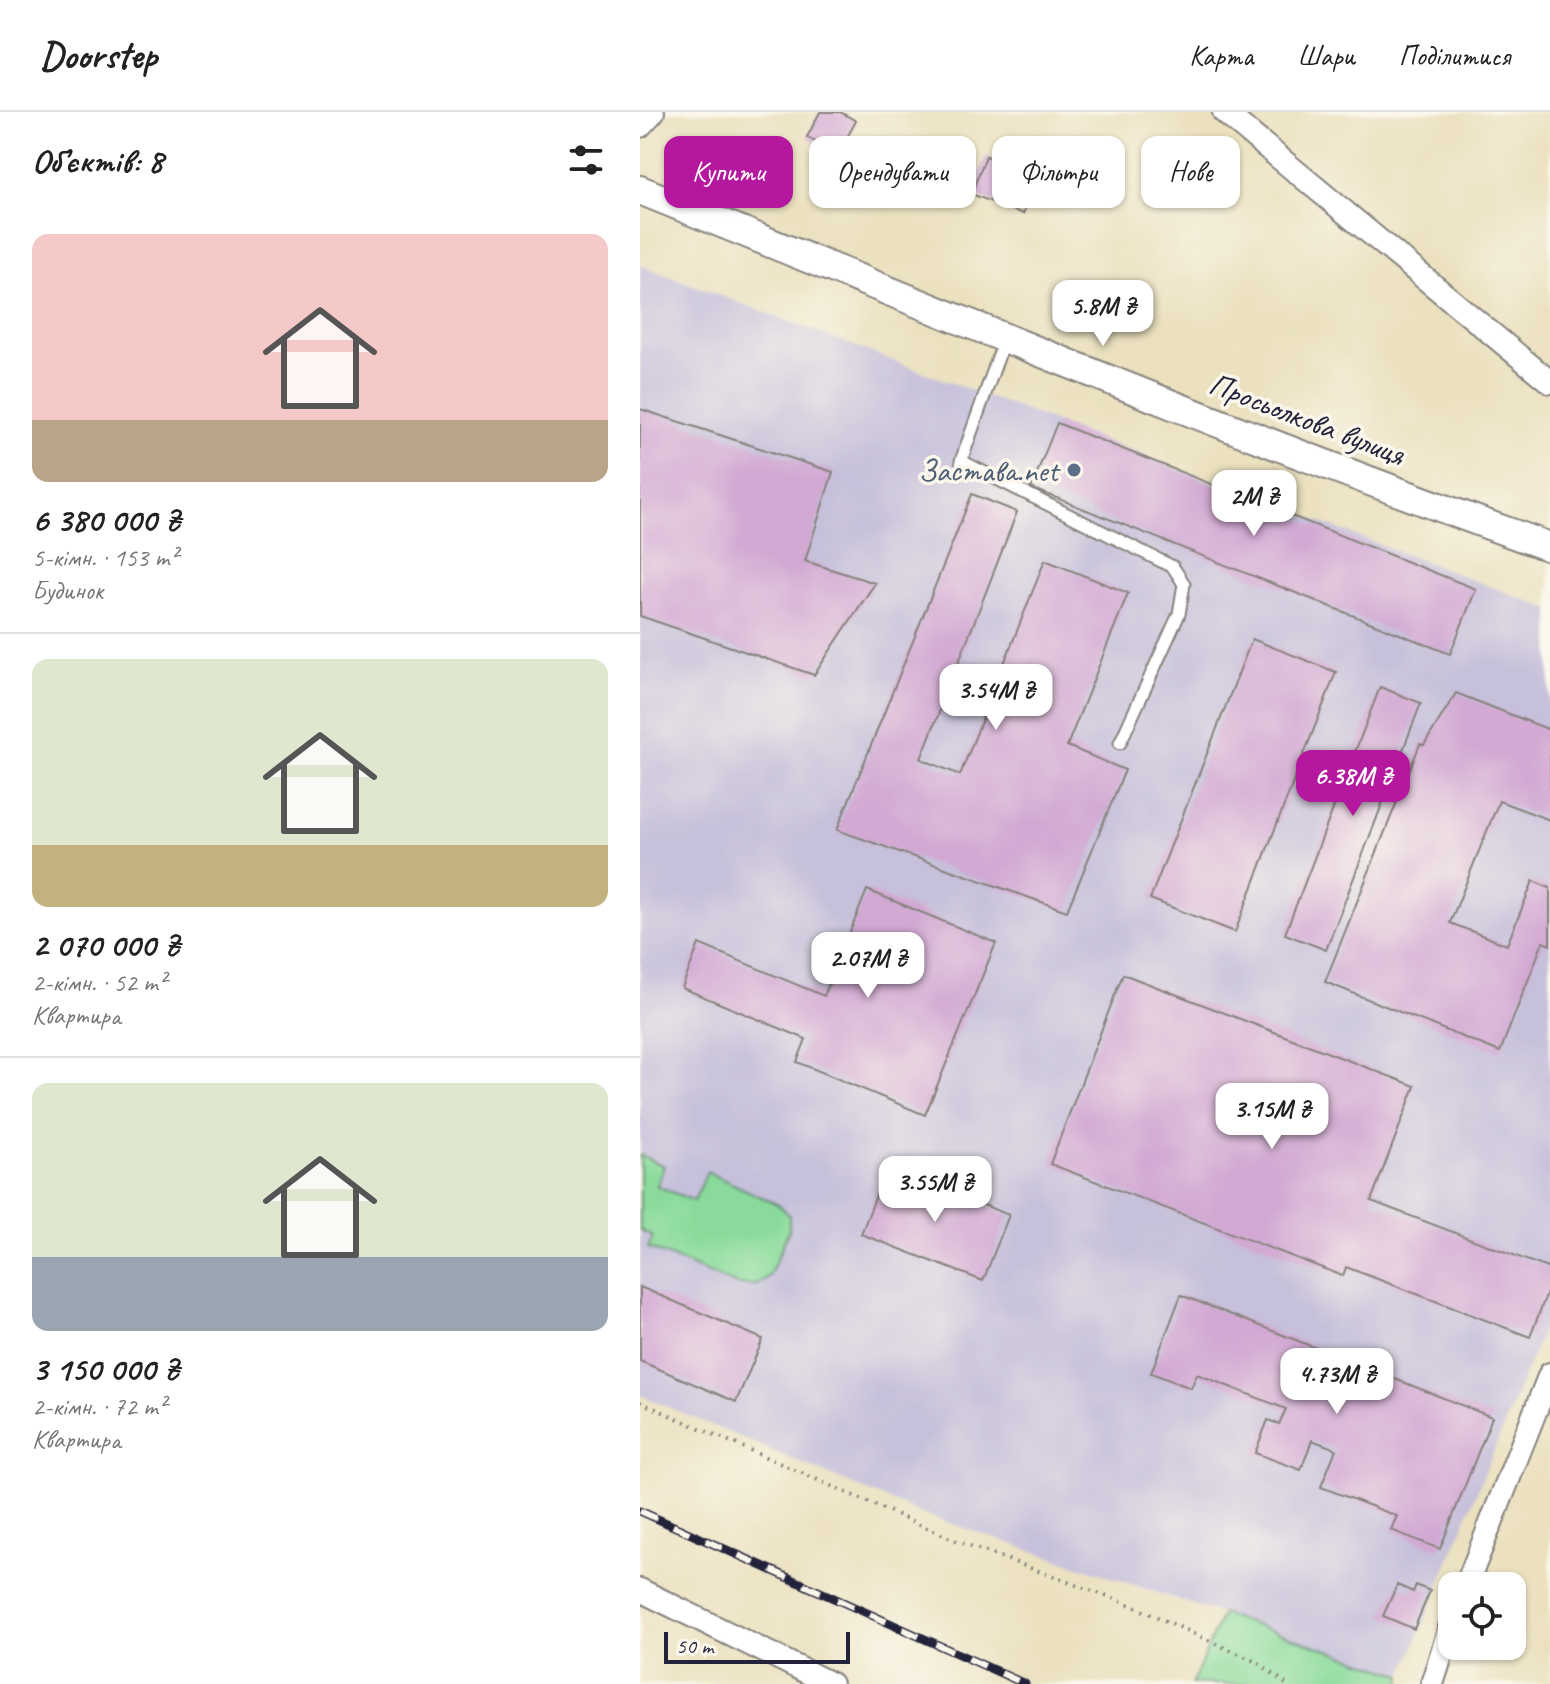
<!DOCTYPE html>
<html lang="uk">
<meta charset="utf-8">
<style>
body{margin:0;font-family:Caveat,sans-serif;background:#f6f6f6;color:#222;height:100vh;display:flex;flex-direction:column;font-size:30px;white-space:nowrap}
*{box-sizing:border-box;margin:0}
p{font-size:26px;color:#767676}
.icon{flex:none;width:44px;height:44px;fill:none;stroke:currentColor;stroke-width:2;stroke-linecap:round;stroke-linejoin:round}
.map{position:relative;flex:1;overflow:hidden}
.drawer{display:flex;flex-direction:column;background:#fff;width:640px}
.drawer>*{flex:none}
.guide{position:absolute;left:24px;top:24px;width:760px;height:72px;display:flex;gap:16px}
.controls{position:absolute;left:798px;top:1460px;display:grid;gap:16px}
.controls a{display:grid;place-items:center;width:88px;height:88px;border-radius:16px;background:#fff;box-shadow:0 2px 6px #0004;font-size:40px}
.scale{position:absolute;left:24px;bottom:20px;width:186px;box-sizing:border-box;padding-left:8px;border:4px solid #22223b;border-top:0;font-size:22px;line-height:28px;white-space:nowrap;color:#22223b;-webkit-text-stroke:6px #fbf7ec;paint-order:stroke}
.price{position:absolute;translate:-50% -68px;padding:0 18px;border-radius:16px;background:#fff;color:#222;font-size:26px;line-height:52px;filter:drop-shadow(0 2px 4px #0008)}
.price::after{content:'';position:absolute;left:50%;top:48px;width:24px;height:18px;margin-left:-12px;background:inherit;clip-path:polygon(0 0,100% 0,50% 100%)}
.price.active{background:#b5179e;color:#fff}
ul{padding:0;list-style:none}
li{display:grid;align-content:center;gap:16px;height:424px;padding:0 32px}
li+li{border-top:2px solid #e0e0e0}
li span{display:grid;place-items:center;height:248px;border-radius:16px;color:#555}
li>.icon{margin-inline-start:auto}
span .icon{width:144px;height:144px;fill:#fffc;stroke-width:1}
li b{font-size:34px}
h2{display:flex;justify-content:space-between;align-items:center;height:96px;padding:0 32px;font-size:34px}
.pill{padding:0 28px;border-radius:16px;background:#fff;box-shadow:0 2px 6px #0004;font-size:28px;line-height:72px}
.pill.active{background:#b5179e;color:#fff}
header{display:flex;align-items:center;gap:48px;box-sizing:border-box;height:112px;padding:0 40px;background:#fff;border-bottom:2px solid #e0e0e0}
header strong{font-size:38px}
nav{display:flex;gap:44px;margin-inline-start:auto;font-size:28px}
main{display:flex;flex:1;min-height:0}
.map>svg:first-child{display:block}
.industrial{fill:#c6c0da}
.green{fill:#8adb9b;stroke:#567e6b;stroke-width:2}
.building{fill:#d2a9d3}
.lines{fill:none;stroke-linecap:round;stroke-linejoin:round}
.service-casing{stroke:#86827d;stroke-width:15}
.minor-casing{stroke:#86827d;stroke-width:26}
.tertiary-casing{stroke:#86827d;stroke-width:32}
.path{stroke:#86827d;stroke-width:4;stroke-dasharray:2 6;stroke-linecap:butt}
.service{stroke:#fff;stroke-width:11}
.minor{stroke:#fff;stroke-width:22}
.tertiary{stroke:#fff;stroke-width:28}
.rail-casing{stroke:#22223b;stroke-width:9}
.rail{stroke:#fbf7ec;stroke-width:6;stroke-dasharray:18;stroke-linecap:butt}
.service-dot{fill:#5c6f8a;stroke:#fbf7ec;stroke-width:3}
.labels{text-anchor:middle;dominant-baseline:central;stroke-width:7;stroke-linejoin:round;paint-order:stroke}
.street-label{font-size:32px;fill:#22223b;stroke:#fbf7ec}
.service-label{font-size:32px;fill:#4e5e75;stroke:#fbf7ec;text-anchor:end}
</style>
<header>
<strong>Doorstep</strong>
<nav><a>Карта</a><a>Шари</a><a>Поділитися</a></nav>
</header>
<main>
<section class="drawer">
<h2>Об’єктів: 8<svg class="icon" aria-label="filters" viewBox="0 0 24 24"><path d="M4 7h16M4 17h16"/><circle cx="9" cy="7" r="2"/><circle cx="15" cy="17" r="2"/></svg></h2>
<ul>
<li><span style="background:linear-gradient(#f6c9c9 75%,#b9a48a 0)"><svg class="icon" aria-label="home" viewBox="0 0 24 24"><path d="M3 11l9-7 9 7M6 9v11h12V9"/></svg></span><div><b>6 380 000 ₴</b><p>5-кімн. · 153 m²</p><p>Будинок</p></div></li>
<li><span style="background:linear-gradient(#dfe7d0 75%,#c2b280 0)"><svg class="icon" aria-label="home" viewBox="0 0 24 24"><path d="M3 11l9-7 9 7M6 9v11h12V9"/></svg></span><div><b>2 070 000 ₴</b><p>2-кімн. · 52 m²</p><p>Квартира</p></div></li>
<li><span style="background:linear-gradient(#dfe7d0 70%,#9aa5b1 0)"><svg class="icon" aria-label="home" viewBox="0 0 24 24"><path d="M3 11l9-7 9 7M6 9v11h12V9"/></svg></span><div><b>3 150 000 ₴</b><p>2-кімн. · 72 m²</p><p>Квартира</p></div></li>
</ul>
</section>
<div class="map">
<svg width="910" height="1572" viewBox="0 0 910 1572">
<rect width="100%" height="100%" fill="#fbf7ec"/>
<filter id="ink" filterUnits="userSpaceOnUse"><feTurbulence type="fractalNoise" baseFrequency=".0125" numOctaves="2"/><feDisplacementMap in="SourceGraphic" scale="16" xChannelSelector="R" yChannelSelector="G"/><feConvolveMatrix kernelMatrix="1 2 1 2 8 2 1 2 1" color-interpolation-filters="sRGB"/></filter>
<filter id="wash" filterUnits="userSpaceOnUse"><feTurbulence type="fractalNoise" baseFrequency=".006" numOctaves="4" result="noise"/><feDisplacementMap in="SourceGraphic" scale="32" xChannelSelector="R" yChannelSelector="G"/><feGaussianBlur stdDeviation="1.8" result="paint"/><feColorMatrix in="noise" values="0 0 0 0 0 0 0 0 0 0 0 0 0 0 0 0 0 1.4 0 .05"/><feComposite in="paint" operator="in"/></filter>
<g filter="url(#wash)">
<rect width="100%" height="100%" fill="#ebe1bf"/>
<!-- industrial -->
<path class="industrial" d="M 0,153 L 910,497 L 910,1199 L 763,1563 L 279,1401 L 0,1283 Z"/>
<!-- green -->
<g class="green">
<path d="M 0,1043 L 24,1054 L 17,1074 L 54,1089 L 67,1060 L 139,1093 L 149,1103 L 149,1118 L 130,1163 L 117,1173 L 97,1173 L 8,1136 L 13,1125 L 0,1118 Z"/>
<path d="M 582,1502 L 763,1563 L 761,1572 L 552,1572 Z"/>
</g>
<g id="blocks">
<!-- building -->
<g class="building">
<path d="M 180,0 L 200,0 L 216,9 L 198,42 L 167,25 Z"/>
<path d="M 346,44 L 398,64 L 383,102 L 331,82 Z"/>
<path d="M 0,297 L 193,360 L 165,449 L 235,471 L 174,563 L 0,504 Z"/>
<path d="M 417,311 L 836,477 L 810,542 L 391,376 Z"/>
<path d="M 332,382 L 377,400 L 281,647 L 320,663 L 405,448 L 488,481 L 427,634 L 485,658 L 427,799 L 197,718 Z"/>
<path d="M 612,527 L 696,560 L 595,820 L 510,787 Z"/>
<path d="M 740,575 L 781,591 L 686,838 L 645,822 Z"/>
<path d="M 816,581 L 910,618 L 910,708 L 859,689 L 810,811 L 867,833 L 893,769 L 910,776 L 910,833 L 903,830 L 860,940 L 685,870 L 780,632 L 784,633 Z"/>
<path d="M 227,778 L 356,831 L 285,1003 L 157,950 L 166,927 L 42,876 L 59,832 L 184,884 Z"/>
<path d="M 483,862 L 775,974 L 731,1089 L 910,1157 L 910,1173 L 890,1225 L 706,1155 L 703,1164 L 410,1052 Z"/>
<path d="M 247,1055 L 369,1103 L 343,1169 L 221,1122 Z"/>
<path d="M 0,1175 L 123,1227 L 96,1290 L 0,1249 Z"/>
<path d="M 541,1183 L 852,1305 L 800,1437 L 751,1418 L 757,1404 L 681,1375 L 696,1337 L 672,1328 L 661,1358 L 615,1341 L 628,1308 L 639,1312 L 646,1297 L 557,1262 L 551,1276 L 511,1261 Z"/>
<path d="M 757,1473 L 773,1480 L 776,1473 L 790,1479 L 774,1517 L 743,1504 Z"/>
</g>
</g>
</g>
<g filter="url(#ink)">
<use href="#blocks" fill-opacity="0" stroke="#86827d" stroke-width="2"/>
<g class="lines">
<!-- service casing -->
<g class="service-casing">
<path id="service" d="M 365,226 L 321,349 L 533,455 L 544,472 L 539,502 L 480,631"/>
</g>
<!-- minor casing -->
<g class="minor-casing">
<g id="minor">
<path d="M 584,0 L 910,270"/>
<path d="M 0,14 L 13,0"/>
<path d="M 826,1474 L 910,1262"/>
<path d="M 0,1478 L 191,1572"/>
<path d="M 792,1572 L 812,1509"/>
</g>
</g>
<!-- tertiary casing -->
<g class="tertiary-casing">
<path id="tertiary" d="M 0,78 C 302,200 603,326 910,435"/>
</g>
<!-- path -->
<path class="path" d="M 0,1290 L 317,1429 L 493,1494 L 621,1552 L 646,1572"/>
<!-- service -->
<use href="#service" class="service"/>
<!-- minor -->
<use href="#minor" class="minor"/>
<!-- tertiary -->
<use href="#tertiary" class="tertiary"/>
<!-- rail casing -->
<g class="rail-casing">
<path id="rail" d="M 0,1399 L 385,1572"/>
</g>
<!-- rail -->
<use href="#rail" class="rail"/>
</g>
</g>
<!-- markers -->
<circle class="service-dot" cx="434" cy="358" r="8"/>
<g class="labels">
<!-- street labels -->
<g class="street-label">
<text transform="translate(667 307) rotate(21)">Просьолкова вулиця</text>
</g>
<!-- service labels -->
<g class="service-label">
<text x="418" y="358">Застава.net</text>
</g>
</g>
</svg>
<div class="controls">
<a><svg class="icon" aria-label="locate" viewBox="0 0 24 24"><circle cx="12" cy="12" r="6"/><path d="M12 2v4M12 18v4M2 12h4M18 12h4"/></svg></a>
</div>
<div class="scale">50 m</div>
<b class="price" style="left:463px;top:236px">5.8M ₴</b>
<b class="price" style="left:614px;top:426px">2M ₴</b>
<b class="price" style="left:356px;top:620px">3.54M ₴</b>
<b class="price active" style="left:713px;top:706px">6.38M ₴</b>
<b class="price" style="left:228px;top:888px">2.07M ₴</b>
<b class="price" style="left:632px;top:1039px">3.15M ₴</b>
<b class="price" style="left:295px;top:1112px">3.55M ₴</b>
<b class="price" style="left:697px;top:1304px">4.73M ₴</b>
<div class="guide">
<a class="pill active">Купити</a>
<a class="pill">Орендувати</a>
<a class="pill">Фільтри</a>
<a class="pill">Нове</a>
</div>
</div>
</main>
